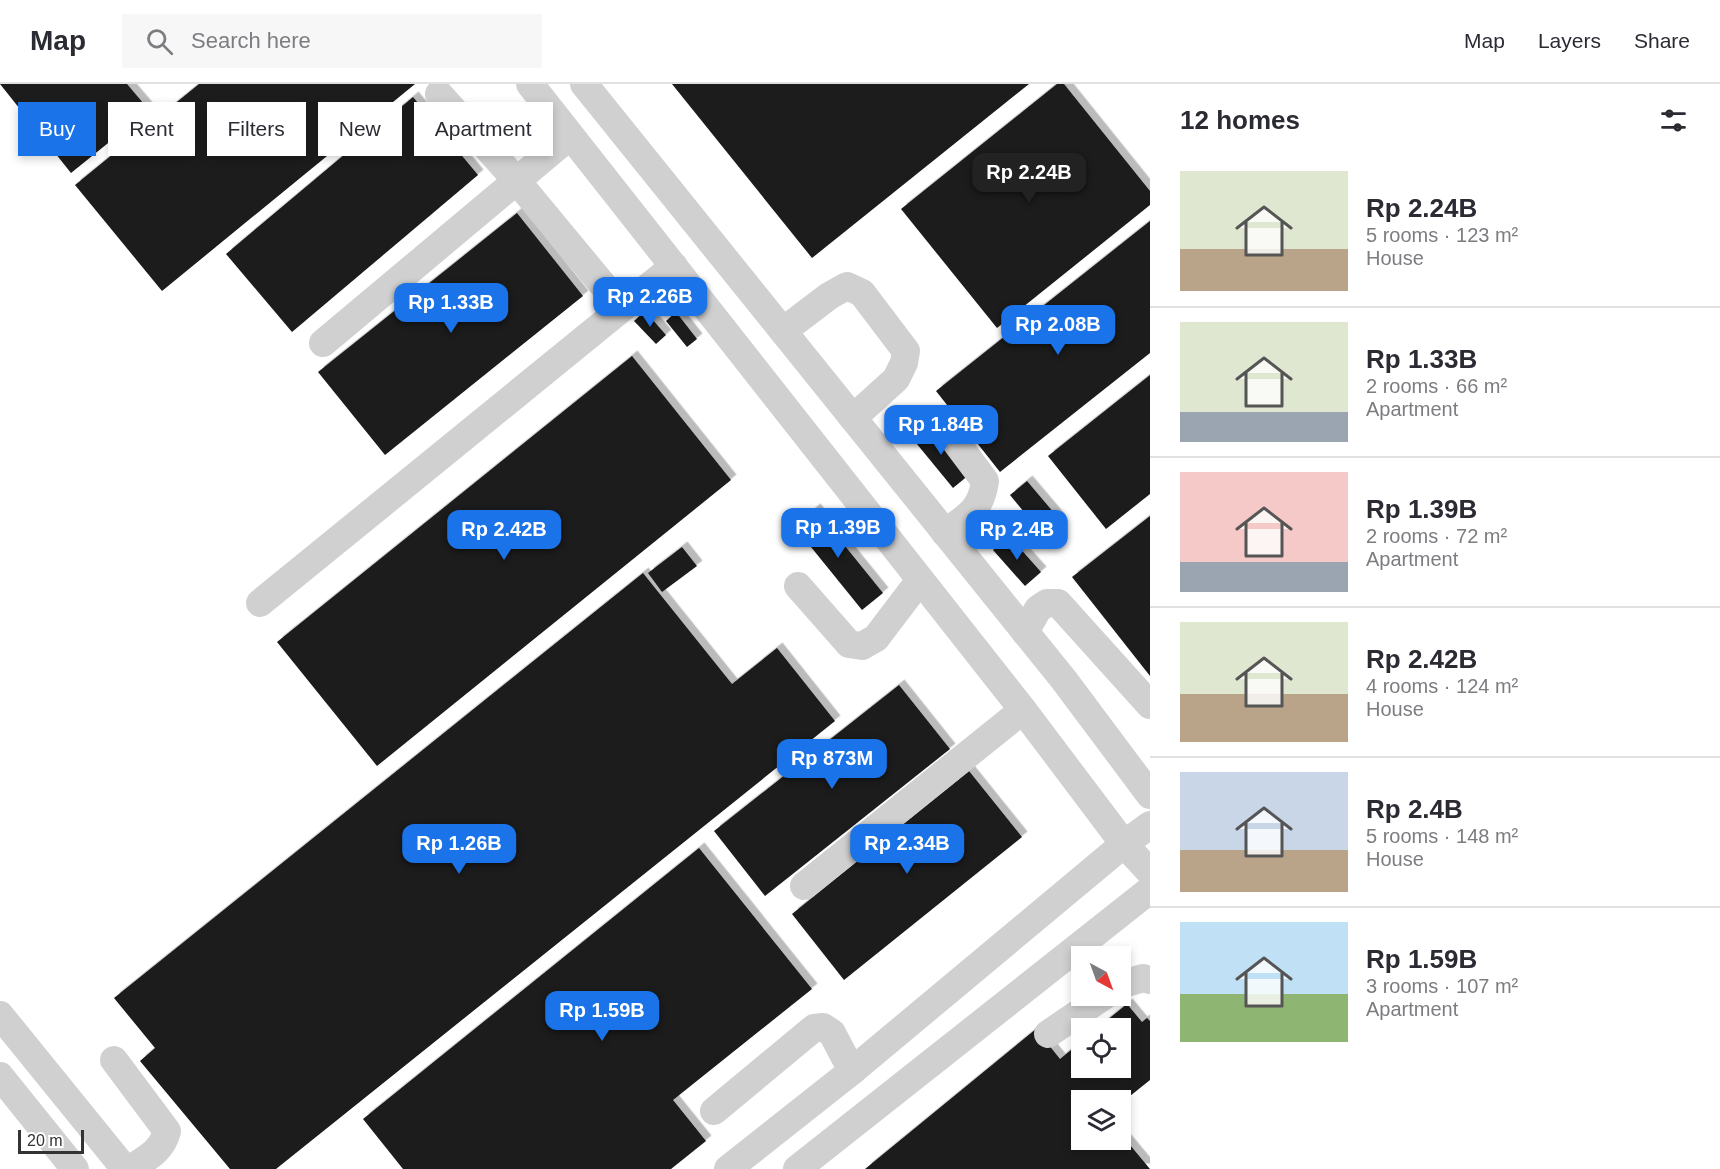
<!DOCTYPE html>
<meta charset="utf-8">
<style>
body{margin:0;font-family:Arial,sans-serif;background:#f7f7f7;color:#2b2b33;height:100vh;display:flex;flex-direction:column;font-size:22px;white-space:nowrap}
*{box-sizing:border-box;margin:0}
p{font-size:20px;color:#7c7c81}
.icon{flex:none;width:33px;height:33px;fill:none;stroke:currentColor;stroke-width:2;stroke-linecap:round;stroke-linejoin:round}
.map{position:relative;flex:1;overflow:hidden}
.drawer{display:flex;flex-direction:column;background:#fff;width:570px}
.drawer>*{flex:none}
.top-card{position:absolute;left:18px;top:18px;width:570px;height:54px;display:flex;gap:12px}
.needle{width:39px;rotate:139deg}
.tools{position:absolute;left:1071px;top:862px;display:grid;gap:12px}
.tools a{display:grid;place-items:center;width:60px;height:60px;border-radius:0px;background:#fff;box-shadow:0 3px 9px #0003;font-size:30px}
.scale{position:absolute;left:18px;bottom:15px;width:66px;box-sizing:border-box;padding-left:6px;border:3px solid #333;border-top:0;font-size:16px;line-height:21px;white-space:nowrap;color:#333;-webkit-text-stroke:4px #fff;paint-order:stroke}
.price{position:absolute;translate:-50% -51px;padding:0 14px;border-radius:12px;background:#1a73e8;color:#fff;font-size:20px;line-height:39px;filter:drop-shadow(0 2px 3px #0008)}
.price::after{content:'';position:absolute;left:50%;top:36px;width:18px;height:14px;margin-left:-9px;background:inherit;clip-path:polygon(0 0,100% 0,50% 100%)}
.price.selected{background:#222;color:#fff}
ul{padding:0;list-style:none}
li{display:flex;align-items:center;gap:18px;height:150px;padding:0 30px}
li+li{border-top:2px solid #e1e1e2}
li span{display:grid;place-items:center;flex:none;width:168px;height:120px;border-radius:0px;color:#555}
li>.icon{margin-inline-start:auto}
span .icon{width:72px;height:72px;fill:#fffc;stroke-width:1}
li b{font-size:26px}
h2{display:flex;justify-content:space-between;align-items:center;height:72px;padding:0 30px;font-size:26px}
.pill{padding:0 21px;border-radius:0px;background:#fff;box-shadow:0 3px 9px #0003;font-size:21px;line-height:54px}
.pill.selected{background:#1a73e8;color:#fff}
header{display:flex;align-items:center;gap:36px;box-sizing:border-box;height:84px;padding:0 30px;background:#fff;border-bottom:2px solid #e1e1e2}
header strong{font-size:28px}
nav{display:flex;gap:33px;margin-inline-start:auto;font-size:21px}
.search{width:420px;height:54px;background:#f7f7f7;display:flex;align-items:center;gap:15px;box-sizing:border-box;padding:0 21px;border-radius:0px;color:#7c7c81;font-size:22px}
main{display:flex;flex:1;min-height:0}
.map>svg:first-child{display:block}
.building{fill:#1a1a1a;filter:url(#shadow)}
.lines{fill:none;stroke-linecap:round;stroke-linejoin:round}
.minor{stroke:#d0d0d0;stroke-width:28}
</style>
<header>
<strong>Map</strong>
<div class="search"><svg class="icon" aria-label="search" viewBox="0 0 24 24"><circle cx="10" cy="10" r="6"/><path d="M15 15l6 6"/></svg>Search here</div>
<nav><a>Map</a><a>Layers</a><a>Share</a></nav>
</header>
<main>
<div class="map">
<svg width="1150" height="1085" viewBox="0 0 1150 1085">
<defs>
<filter id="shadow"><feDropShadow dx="5.5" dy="-5.5" stdDeviation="0" flood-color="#0004"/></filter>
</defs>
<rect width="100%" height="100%" fill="#fff"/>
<!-- building -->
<g class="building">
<path d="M 0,0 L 127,0 L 149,26 L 71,89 Z"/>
<path d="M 199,0 L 415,0 L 162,207 L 75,101 Z"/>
<path d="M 672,0 L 1029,0 L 812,174 Z"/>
<path d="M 1057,0 L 1064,0 L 1150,107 L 1150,121 L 997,244 L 901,125 Z"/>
<path d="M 413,13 L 478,91 L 292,248 L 226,170 Z"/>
<path d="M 517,129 L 583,212 L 385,371 L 318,288 Z"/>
<path d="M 1150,137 L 1150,269 L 1000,388 L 936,307 Z"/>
<path d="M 645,227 L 666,251 L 656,260 L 634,237 Z"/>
<path d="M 676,228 L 697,255 L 687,263 L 666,237 Z"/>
<path d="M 632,272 L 731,396 L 377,682 L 277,558 Z"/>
<path d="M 1150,291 L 1150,410 L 1106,445 L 1048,372 Z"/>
<path d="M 930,340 L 970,390 L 953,404 L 912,354 Z"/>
<path d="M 1027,397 L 1060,436 L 1042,450 L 1010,411 Z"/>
<path d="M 815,425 L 883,509 L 862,526 L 794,442 Z"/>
<path d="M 1150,432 L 1150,592 L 1072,493 Z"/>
<path d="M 1009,452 L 1041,488 L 1025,502 L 993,466 Z"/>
<path d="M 682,463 L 697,482 L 662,508 L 648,489 Z"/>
<path d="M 643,489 L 732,600 L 777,564 L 835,637 L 276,1085 L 230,1085 L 140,977 L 155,964 L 114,914 Z"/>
<path d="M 899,601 L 950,665 L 765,812 L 714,747 Z"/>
<path d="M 969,687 L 1022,753 L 844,896 L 792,830 Z"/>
<path d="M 699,764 L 812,905 L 673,1016 L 706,1057 L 671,1085 L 403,1085 L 363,1035 Z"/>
<path d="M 1127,920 L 1142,938 L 1147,934 L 1150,937 L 1150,996 L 1120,1020 L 1120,1017 L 1082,1017 L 1082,1056 L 1120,1056 L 1120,1049 L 1150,1085 L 865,1085 L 1036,945 L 1060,975 L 1082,957 L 1082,984 L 1120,984 L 1120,945 L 1096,945 Z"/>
</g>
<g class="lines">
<!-- minor -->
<g class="minor">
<path d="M 530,0 L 1023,626 L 1124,760 L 1150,788"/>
<path d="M 584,0 L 1064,596 L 1150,711"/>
<path d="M 439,10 L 516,96 L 622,224"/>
<path d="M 783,247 L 829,212 L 847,202 L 862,209 L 906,267 L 904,279 L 896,295 L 853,334"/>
<path d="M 323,259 L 570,52"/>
<path d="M 943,341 L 985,397 C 981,427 967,432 945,449"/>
<path d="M 798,502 L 849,560 L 862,562 L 876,554 L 920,496"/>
<path d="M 260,519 L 674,182"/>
<path d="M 1025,548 L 1038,525 L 1047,519 L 1058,519 L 1150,621"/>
<path d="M 804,802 L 1023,626"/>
<path d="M 1120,901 L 1143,894 L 1150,896"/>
<path d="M 0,931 L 125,1085"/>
<path d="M 1048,950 L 1104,912"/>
<path d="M 114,976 L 167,1047 C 162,1067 147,1074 130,1085"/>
<path d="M 0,992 L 75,1085"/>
<path d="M 714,1027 L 814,944 L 823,943 L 832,949 L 852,987"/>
<path d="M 728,1085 L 852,987 L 1124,760 L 1150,741"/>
<path d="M 797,1085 L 1150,806"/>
</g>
</g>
</svg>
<div class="tools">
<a><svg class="needle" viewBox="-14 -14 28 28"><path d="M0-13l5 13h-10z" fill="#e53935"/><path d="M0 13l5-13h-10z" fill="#7c7c81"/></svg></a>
<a><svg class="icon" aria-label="locate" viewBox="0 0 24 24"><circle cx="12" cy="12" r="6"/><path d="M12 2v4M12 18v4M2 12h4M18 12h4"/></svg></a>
<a><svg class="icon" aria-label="layers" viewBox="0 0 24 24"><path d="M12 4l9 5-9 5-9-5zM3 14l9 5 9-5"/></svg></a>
</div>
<div class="scale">20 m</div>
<b class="price selected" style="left:1029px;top:120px">Rp 2.24B</b>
<b class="price" style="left:650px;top:244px">Rp 2.26B</b>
<b class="price" style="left:451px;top:250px">Rp 1.33B</b>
<b class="price" style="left:1058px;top:272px">Rp 2.08B</b>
<b class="price" style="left:941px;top:372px">Rp 1.84B</b>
<b class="price" style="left:838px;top:475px">Rp 1.39B</b>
<b class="price" style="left:504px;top:477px">Rp 2.42B</b>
<b class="price" style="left:1017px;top:477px">Rp 2.4B</b>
<b class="price" style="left:832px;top:706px">Rp 873M</b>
<b class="price" style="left:459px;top:791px">Rp 1.26B</b>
<b class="price" style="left:907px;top:791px">Rp 2.34B</b>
<b class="price" style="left:602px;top:958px">Rp 1.59B</b>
<div class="top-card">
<a class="pill selected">Buy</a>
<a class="pill">Rent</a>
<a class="pill">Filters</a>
<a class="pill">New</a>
<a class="pill">Apartment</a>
</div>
</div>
<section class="drawer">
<h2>12 homes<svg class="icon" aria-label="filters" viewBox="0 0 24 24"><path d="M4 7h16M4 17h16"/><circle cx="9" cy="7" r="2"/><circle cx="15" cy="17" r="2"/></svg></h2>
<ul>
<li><span style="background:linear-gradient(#dfe7d0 65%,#b9a48a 0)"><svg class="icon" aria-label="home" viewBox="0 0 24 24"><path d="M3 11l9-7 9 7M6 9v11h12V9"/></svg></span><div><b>Rp 2.24B</b><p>5 rooms · 123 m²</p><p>House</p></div></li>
<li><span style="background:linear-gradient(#dfe7d0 75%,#9aa5b1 0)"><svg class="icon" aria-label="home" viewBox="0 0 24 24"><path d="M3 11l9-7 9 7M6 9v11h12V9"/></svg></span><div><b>Rp 1.33B</b><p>2 rooms · 66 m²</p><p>Apartment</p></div></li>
<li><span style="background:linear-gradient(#f6c9c9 75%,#9aa5b1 0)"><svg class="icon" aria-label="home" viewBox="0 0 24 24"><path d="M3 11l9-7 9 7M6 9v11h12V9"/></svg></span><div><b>Rp 1.39B</b><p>2 rooms · 72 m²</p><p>Apartment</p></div></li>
<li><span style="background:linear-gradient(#dfe7d0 60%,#b9a48a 0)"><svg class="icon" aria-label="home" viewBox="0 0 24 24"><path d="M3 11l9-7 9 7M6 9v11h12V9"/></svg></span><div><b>Rp 2.42B</b><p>4 rooms · 124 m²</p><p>House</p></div></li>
<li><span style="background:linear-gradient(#c9d6e8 65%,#b9a48a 0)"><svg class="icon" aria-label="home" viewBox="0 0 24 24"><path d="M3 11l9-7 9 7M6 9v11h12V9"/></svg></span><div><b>Rp 2.4B</b><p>5 rooms · 148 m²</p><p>House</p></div></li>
<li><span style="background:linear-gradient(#bfe0f5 60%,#8fb573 0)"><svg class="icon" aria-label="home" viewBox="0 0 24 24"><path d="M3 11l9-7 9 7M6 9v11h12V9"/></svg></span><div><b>Rp 1.59B</b><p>3 rooms · 107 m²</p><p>Apartment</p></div></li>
</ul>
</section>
</main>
